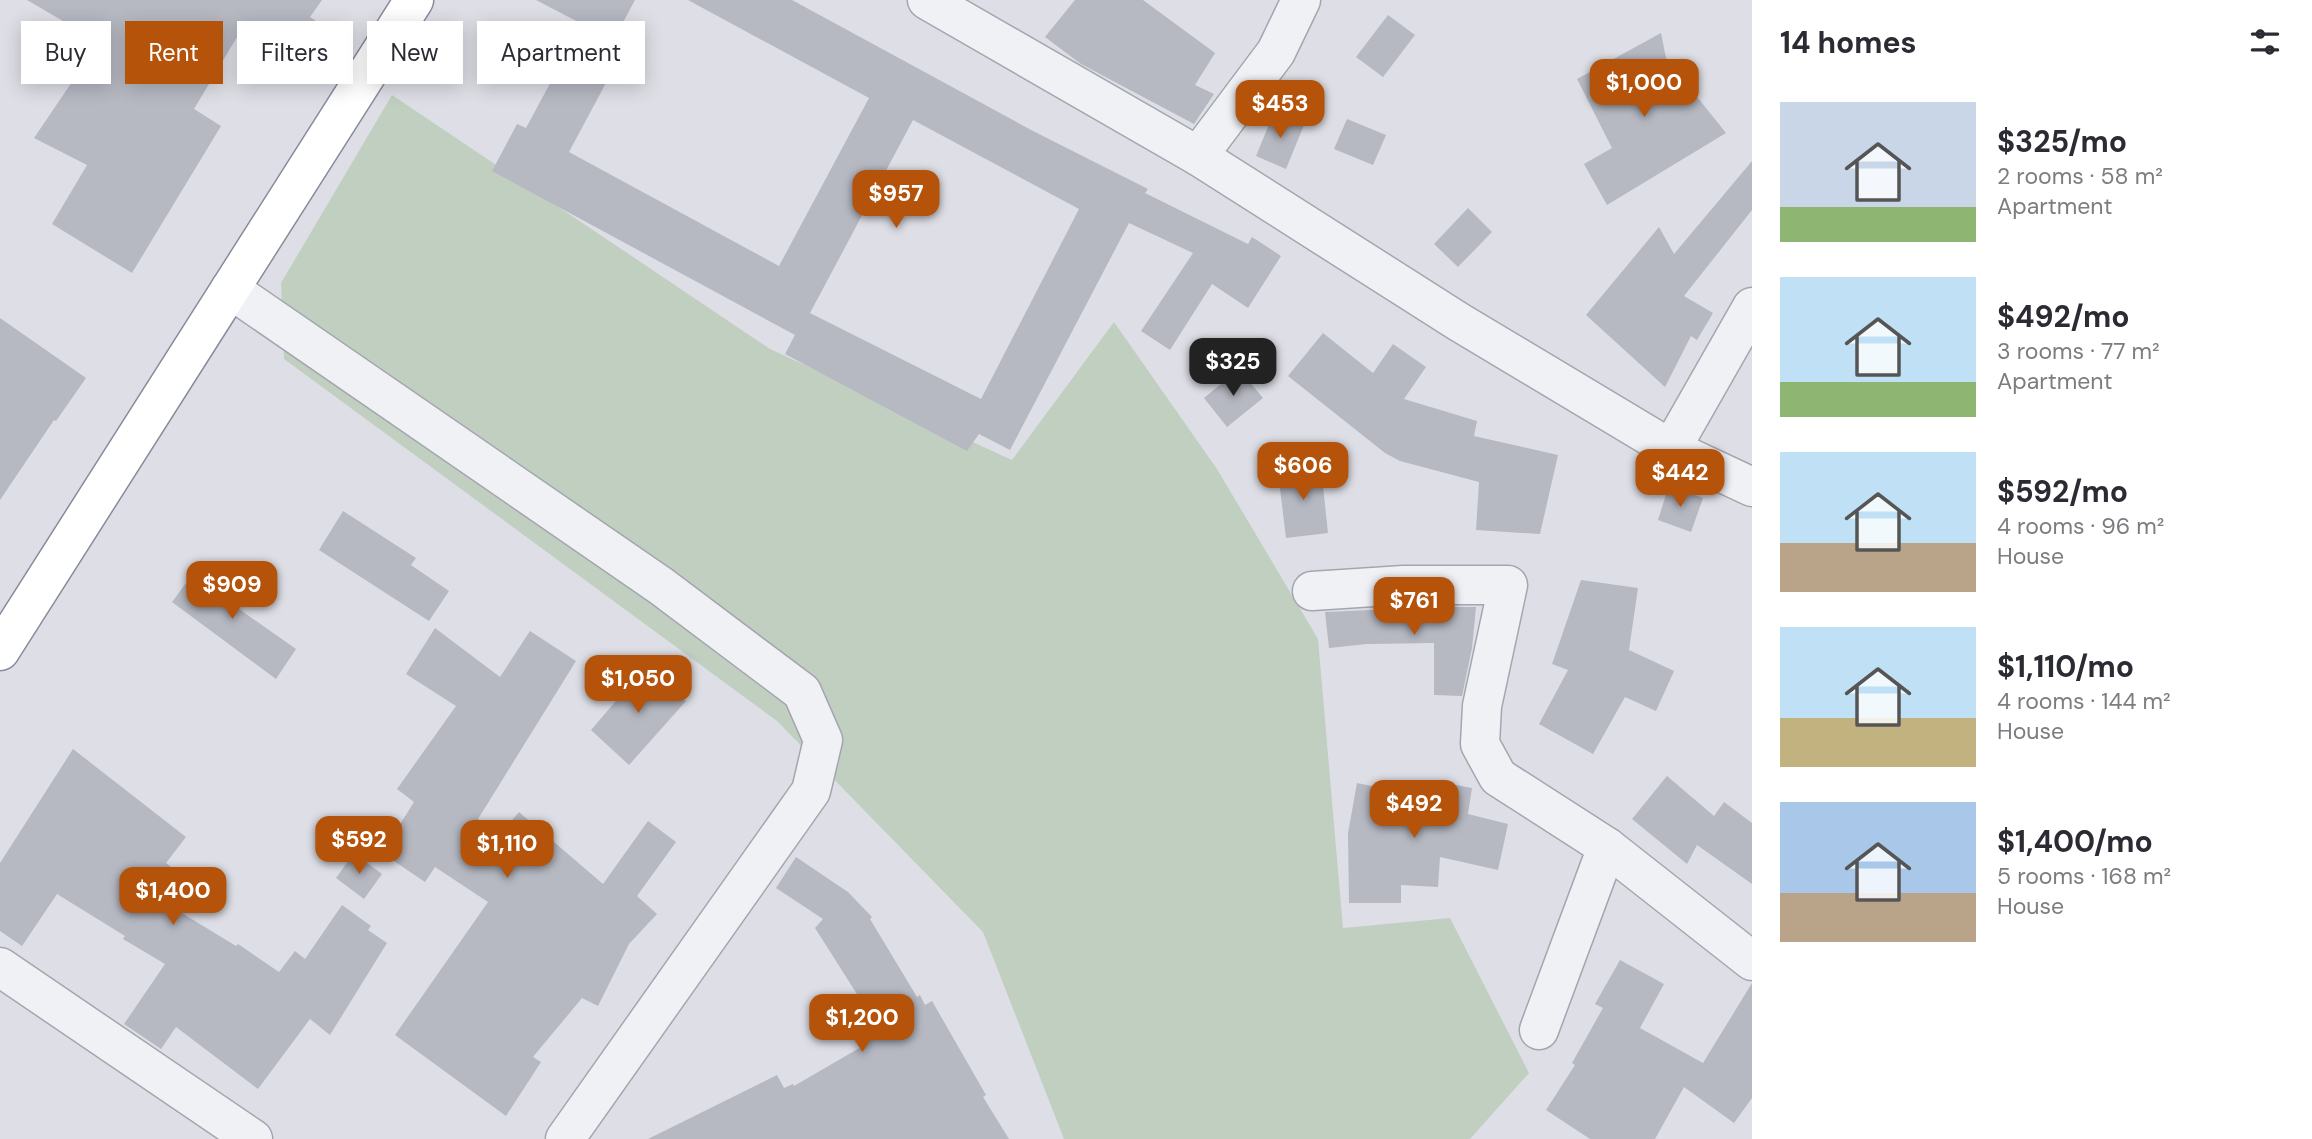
<!DOCTYPE html>
<meta charset="utf-8">
<style>
body{margin:0;font-family:"DM Sans",sans-serif;background:#f7f7f7;color:#2b2b33;height:100vh;display:flex;flex-direction:column;font-size:26px;white-space:nowrap}
*{box-sizing:border-box;margin:0}
p{font-size:23px;color:#7c7c81}
.icon{flex:none;width:38px;height:38px;fill:none;stroke:currentColor;stroke-width:2;stroke-linecap:round;stroke-linejoin:round}
.map{position:relative;flex:1;overflow:hidden}
.panel{display:flex;flex-direction:column;background:#fff;width:560px}
.panel>*{flex:none}
.top-card{position:absolute;left:21px;top:21px;width:665px;height:63px;display:flex;gap:14px}
.price{position:absolute;translate:-50% -60px;padding:0 16px;border-radius:14px;background:#b45309;color:#fff;font-size:23px;line-height:46px;filter:drop-shadow(0 2px 4px #0008)}
.price::after{content:'';position:absolute;left:50%;top:42px;width:21px;height:16px;margin-left:-10px;background:inherit;clip-path:polygon(0 0,100% 0,50% 100%)}
.price.current{background:#222;color:#fff}
ul{padding:0;list-style:none}
li{display:flex;align-items:center;gap:21px;height:175px;padding:0 28px}
li span{display:grid;place-items:center;flex:none;width:196px;height:140px;border-radius:0px;color:#555}
li>.icon{margin-inline-start:auto}
span .icon{width:84px;height:84px;fill:#fffc;stroke-width:1}
li b{font-size:30px}
h2{display:flex;justify-content:space-between;align-items:center;height:84px;padding:0 28px;font-size:30px}
.tag{padding:0 24px;border-radius:0px;background:#fff;box-shadow:0 4px 18px #0003;font-size:24px;line-height:63px}
.tag.current{background:#b45309;color:#fff}
main{display:flex;flex:1;min-height:0}
.map>svg:first-child{display:block}
.green{fill:#c1cfc0}
.building{fill:#b6b8c2;fill-rule:evenodd}
.lines{fill:none;stroke-linecap:round;stroke-linejoin:round}
.street-casing{stroke:#a4a6af;stroke-width:41}
.highway-casing{stroke:#878b9b;stroke-width:41}
.street{stroke:#f0f1f5;stroke-width:38}
.highway{stroke:#fff;stroke-width:38}
</style>
<main>
<div class="map">
<svg width="1752" height="1139" viewBox="0 0 1752 1139">
<rect width="100%" height="100%" fill="#dedfe6"/>
<!-- green -->
<path class="green" d="M 392,95 L 770,349 L 1012,460 L 1114,322 L 1217,469 L 1318,639 L 1343,928 L 1450,918 L 1529,1073 L 1470,1139 L 1064,1139 L 983,932 L 777,721 L 284,359 L 281,283 Z"/>
<!-- building -->
<g class="building">
<path d="M 27,0 L 322,0 L 310,17 L 316,21 L 295,49 L 284,41 L 274,57 L 240,32 L 194,109 L 221,126 L 132,273 L 52,224 L 87,165 L 34,138 L 99,42 Z"/>
<path d="M 536,0 L 635,0 L 617,34 L 629,40 L 569,152 L 779,266 L 869,98 L 688,0 L 792,0 L 1033,131 L 1148,189 L 1145,193 L 1248,244 L 1252,237 L 1281,256 L 1248,308 L 1212,284 L 1170,350 L 1141,331 L 1193,253 L 1129,223 L 1010,450 L 979,434 L 967,451 L 785,354 L 795,335 L 492,171 L 517,124 L 526,128 L 582,24 ZM 913,120 L 1079,209 L 981,399 L 810,313 Z"/>
<path d="M 1075,0 L 1143,0 L 1215,53 L 1195,85 L 1214,94 L 1194,124 L 1081,64 L 1045,37 Z"/>
<path d="M 1388,15 L 1415,35 L 1383,77 L 1356,57 Z"/>
<path d="M 1661,33 L 1666,58 L 1726,133 L 1607,205 L 1584,164 L 1612,148 L 1577,79 Z"/>
<path d="M 1274,112 L 1304,125 L 1286,169 L 1256,156 Z"/>
<path d="M 1347,119 L 1386,135 L 1373,165 L 1334,149 Z"/>
<path d="M 1752,161 L 1752,210 L 1684,296 L 1713,313 L 1697,340 L 1691,336 L 1665,387 L 1586,315 L 1659,227 L 1674,254 Z"/>
<path d="M 1468,208 L 1492,232 L 1458,267 L 1434,244 Z"/>
<path d="M 0,318 L 86,378 L 56,421 L 54,420 L 0,500 Z"/>
<path d="M 1323,333 L 1373,373 L 1393,344 L 1426,367 L 1404,399 L 1477,421 L 1474,436 L 1558,455 L 1540,534 L 1476,530 L 1479,482 L 1400,461 L 1385,453 L 1288,376 Z"/>
<path d="M 1239,369 L 1263,398 L 1227,427 L 1204,398 Z"/>
<path d="M 1321,467 L 1328,533 L 1286,538 L 1278,472 Z"/>
<path d="M 1669,485 L 1703,498 L 1691,532 L 1658,520 Z"/>
<path d="M 343,511 L 416,558 L 411,565 L 449,591 L 429,621 L 319,550 Z"/>
<path d="M 200,564 L 240,592 L 232,604 L 296,649 L 276,679 L 172,602 Z"/>
<path d="M 1581,580 L 1638,588 L 1629,650 L 1674,671 L 1656,711 L 1625,697 L 1593,754 L 1539,724 L 1568,670 L 1552,664 Z"/>
<path d="M 1437,607 L 1476,607 L 1472,648 L 1462,696 L 1434,695 L 1434,643 L 1367,644 L 1329,648 L 1325,612 Z"/>
<path d="M 435,628 L 500,677 L 530,631 L 576,661 L 478,819 L 499,835 L 519,812 L 603,884 L 648,821 L 676,842 L 637,896 L 657,914 L 629,944 L 598,1006 L 582,998 L 533,1057 L 541,1062 L 506,1116 L 395,1035 L 488,902 L 435,867 L 425,882 L 382,853 L 414,802 L 397,789 L 456,706 L 406,674 Z"/>
<path d="M 646,666 L 686,701 L 629,765 L 591,730 Z"/>
<path d="M 73,749 L 186,837 L 166,863 L 190,882 L 172,907 L 236,946 L 238,944 L 279,972 L 295,951 L 305,959 L 342,905 L 371,926 L 368,930 L 387,943 L 330,1035 L 310,1019 L 258,1089 L 176,1027 L 161,1049 L 124,1024 L 165,964 L 123,939 L 125,936 L 57,894 L 22,946 L 0,931 L 0,863 Z"/>
<path d="M 1667,776 L 1714,816 L 1724,802 L 1752,823 L 1752,884 L 1697,845 L 1687,864 L 1632,819 Z"/>
<path d="M 1434,781 L 1472,788 L 1468,814 L 1508,824 L 1498,870 L 1440,857 L 1438,887 L 1401,885 L 1401,903 L 1349,903 L 1348,833 L 1357,783 L 1431,798 Z"/>
<path d="M 354,853 L 382,874 L 364,899 L 336,878 Z"/>
<path d="M 796,857 L 848,892 L 872,917 L 870,919 L 917,997 L 920,995 L 925,1005 L 932,1001 L 986,1095 L 983,1097 L 1009,1139 L 648,1139 L 777,1075 L 784,1088 L 793,1084 L 794,1086 L 868,1043 L 862,1032 L 876,1024 L 815,928 L 823,919 L 776,888 Z"/>
<path d="M 1620,960 L 1664,984 L 1640,1028 L 1703,1063 L 1752,983 L 1752,1098 L 1734,1123 L 1684,1087 L 1655,1139 L 1590,1139 L 1546,1110 L 1575,1065 L 1572,1063 L 1603,1008 L 1595,1004 Z"/>
</g>
<g class="lines">
<!-- street casing -->
<g class="street-casing">
<g id="street">
<path d="M 927,0 L 1198,156 L 1459,322 L 1671,449 L 1752,487"/>
<path d="M 1198,156 L 1276,52 L 1301,0"/>
<path d="M 230,289 L 661,586 L 802,692 L 823,740 L 811,791 L 565,1139"/>
<path d="M 1671,449 L 1752,307"/>
<path d="M 1312,591 L 1404,585 L 1508,585 L 1482,706 L 1480,744 L 1498,777 L 1607,847 L 1752,961"/>
<path d="M 0,967 L 253,1139"/>
<path d="M 1539,1030 L 1607,847"/>
</g>
</g>
<!-- highway casing -->
<g class="highway-casing">
<path id="highway" d="M 0,651 L 414,0"/>
</g>
<!-- street -->
<use href="#street" class="street"/>
<!-- highway -->
<use href="#highway" class="highway"/>
</g>
</svg>
<b class="price" style="left:1644px;top:119px">$1,000</b>
<b class="price" style="left:1280px;top:140px">$453</b>
<b class="price" style="left:896px;top:230px">$957</b>
<b class="price current" style="left:1233px;top:398px">$325</b>
<b class="price" style="left:1303px;top:502px">$606</b>
<b class="price" style="left:1680px;top:509px">$442</b>
<b class="price" style="left:232px;top:621px">$909</b>
<b class="price" style="left:1414px;top:637px">$761</b>
<b class="price" style="left:638px;top:715px">$1,050</b>
<b class="price" style="left:1414px;top:840px">$492</b>
<b class="price" style="left:359px;top:876px">$592</b>
<b class="price" style="left:507px;top:880px">$1,110</b>
<b class="price" style="left:173px;top:927px">$1,400</b>
<b class="price" style="left:862px;top:1054px">$1,200</b>
<div class="top-card">
<a class="tag">Buy</a>
<a class="tag current">Rent</a>
<a class="tag">Filters</a>
<a class="tag">New</a>
<a class="tag">Apartment</a>
</div>
</div>
<section class="panel">
<h2>14 homes<svg class="icon" aria-label="filters" viewBox="0 0 24 24"><path d="M4 7h16M4 17h16"/><circle cx="9" cy="7" r="2"/><circle cx="15" cy="17" r="2"/></svg></h2>
<ul>
<li><span style="background:linear-gradient(#c9d6e8 75%,#8fb573 0)"><svg class="icon" aria-label="home" viewBox="0 0 24 24"><path d="M3 11l9-7 9 7M6 9v11h12V9"/></svg></span><div><b>$325/mo</b><p>2 rooms · 58 m²</p><p>Apartment</p></div></li>
<li><span style="background:linear-gradient(#bfe0f5 75%,#8fb573 0)"><svg class="icon" aria-label="home" viewBox="0 0 24 24"><path d="M3 11l9-7 9 7M6 9v11h12V9"/></svg></span><div><b>$492/mo</b><p>3 rooms · 77 m²</p><p>Apartment</p></div></li>
<li><span style="background:linear-gradient(#bfe0f5 65%,#b9a48a 0)"><svg class="icon" aria-label="home" viewBox="0 0 24 24"><path d="M3 11l9-7 9 7M6 9v11h12V9"/></svg></span><div><b>$592/mo</b><p>4 rooms · 96 m²</p><p>House</p></div></li>
<li><span style="background:linear-gradient(#bfe0f5 65%,#c2b280 0)"><svg class="icon" aria-label="home" viewBox="0 0 24 24"><path d="M3 11l9-7 9 7M6 9v11h12V9"/></svg></span><div><b>$1,110/mo</b><p>4 rooms · 144 m²</p><p>House</p></div></li>
<li><span style="background:linear-gradient(#a9c7e8 65%,#b9a48a 0)"><svg class="icon" aria-label="home" viewBox="0 0 24 24"><path d="M3 11l9-7 9 7M6 9v11h12V9"/></svg></span><div><b>$1,400/mo</b><p>5 rooms · 168 m²</p><p>House</p></div></li>
</ul>
</section>
</main>
